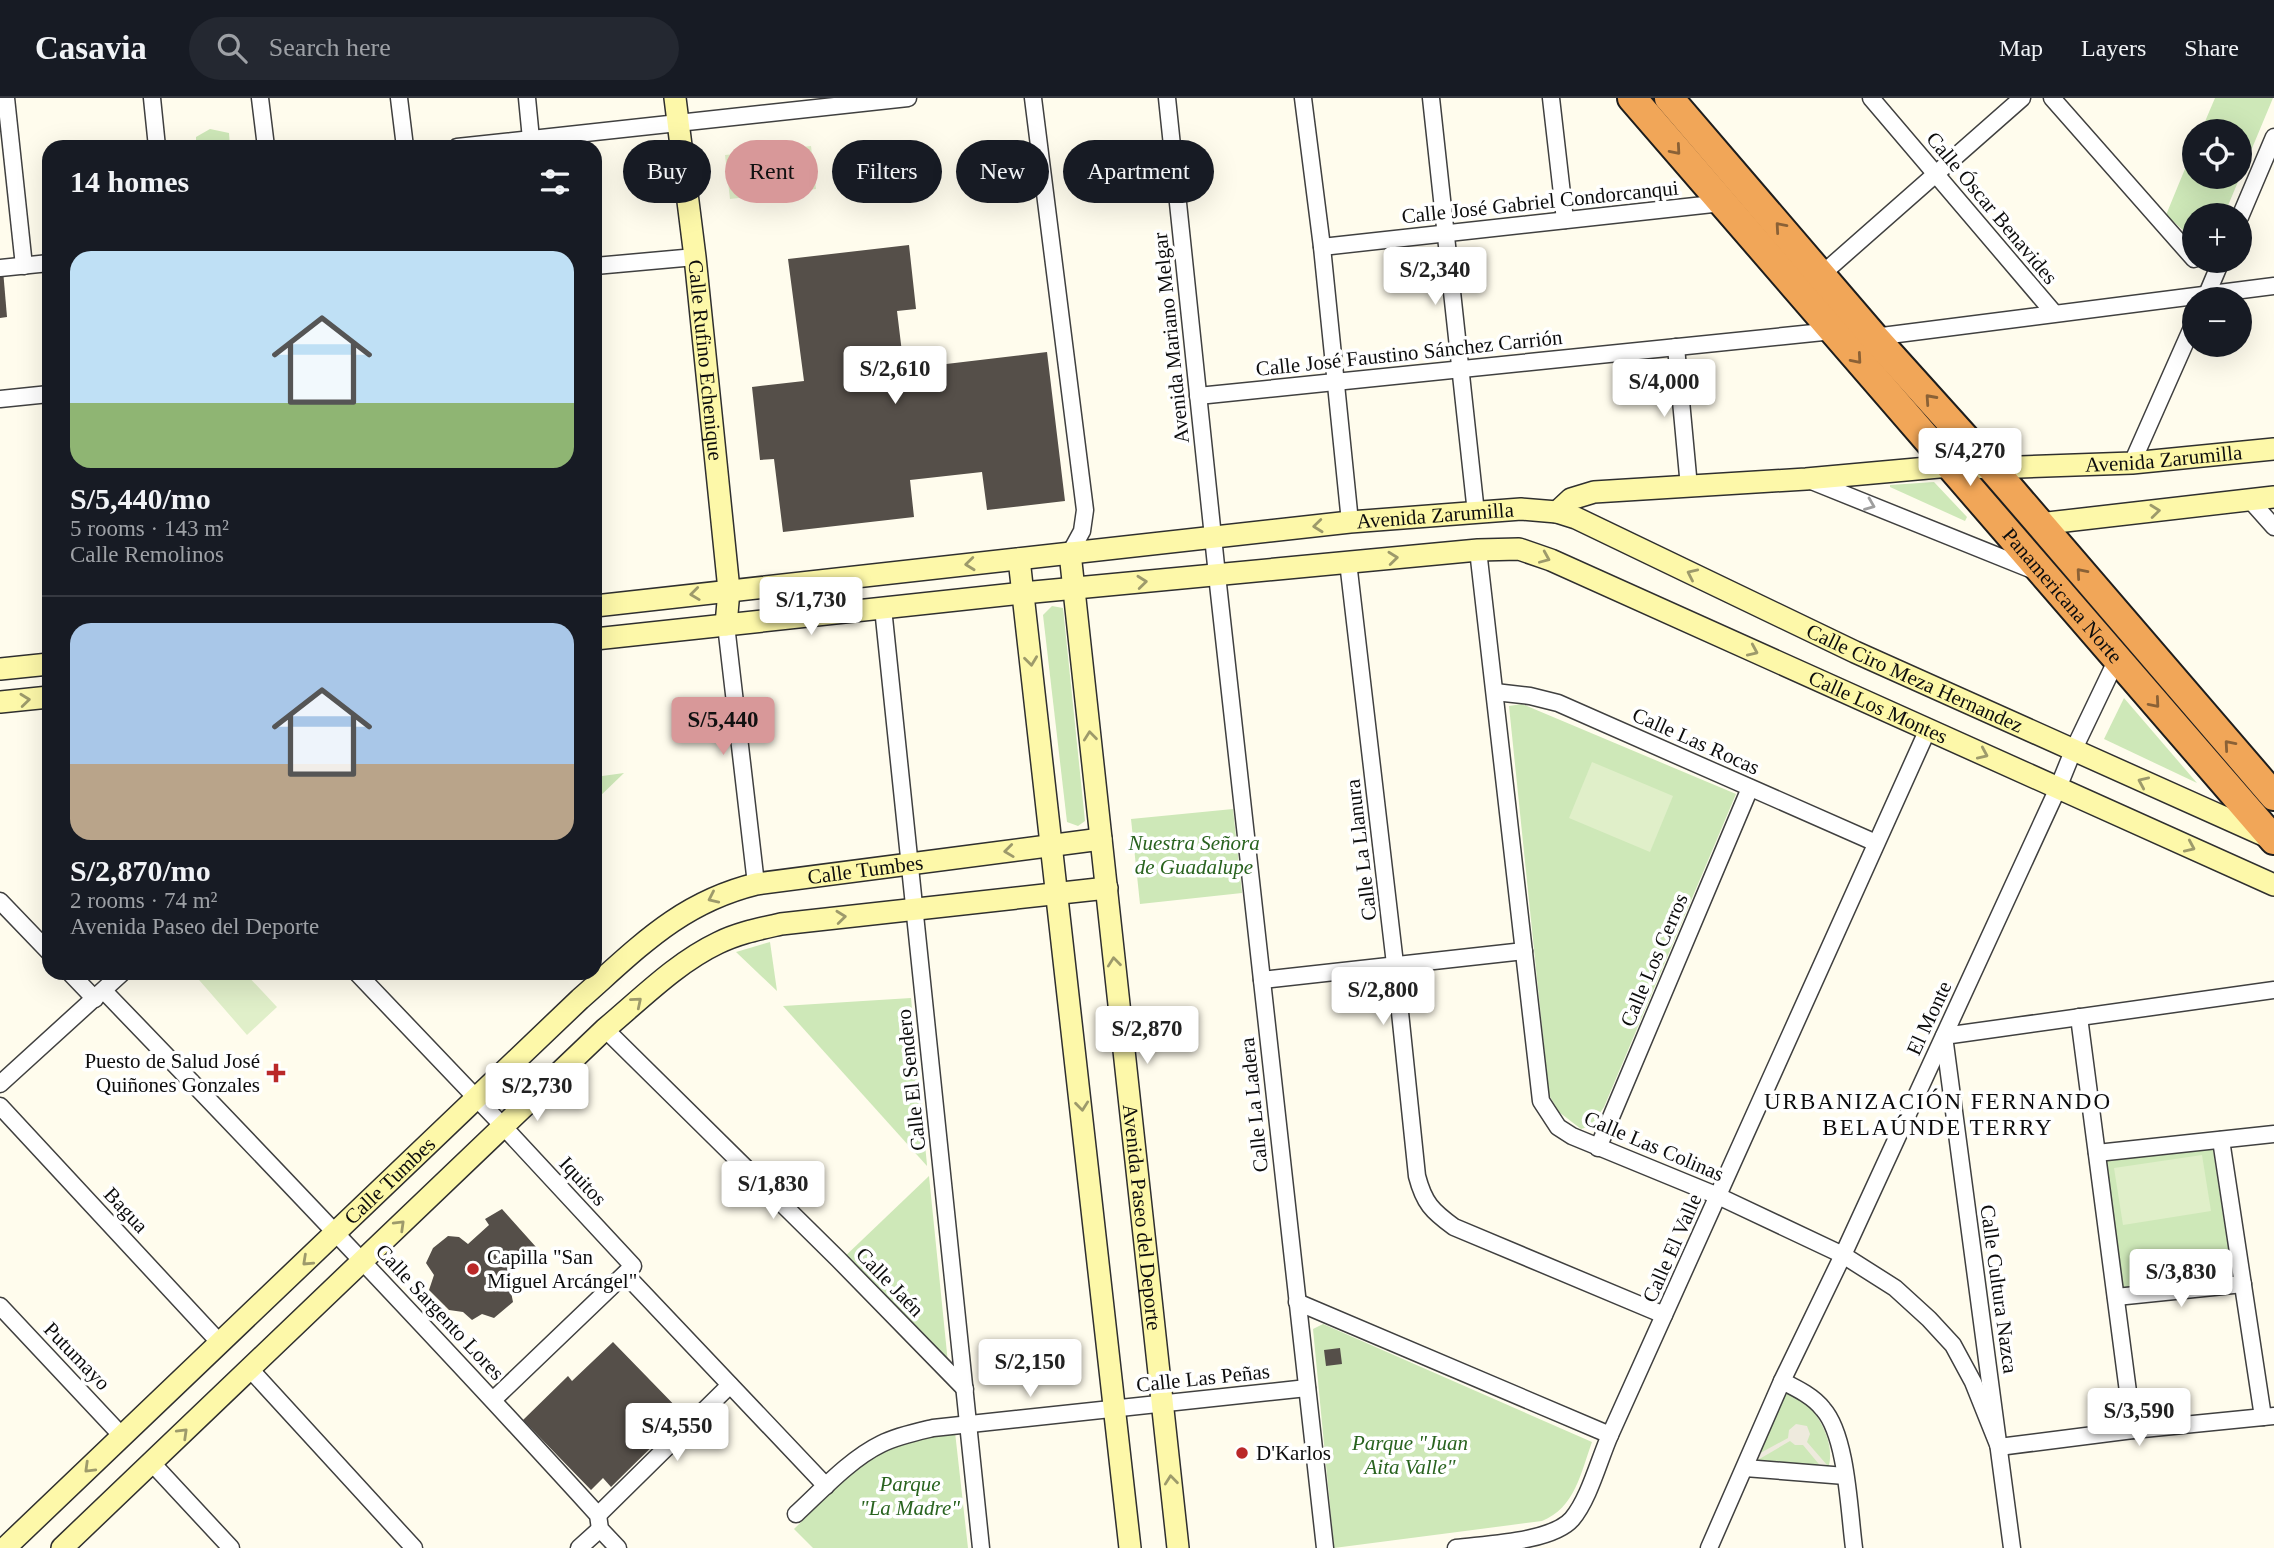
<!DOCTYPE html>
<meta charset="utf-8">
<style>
body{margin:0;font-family:Georgia,serif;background:#242831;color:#f1f3f6;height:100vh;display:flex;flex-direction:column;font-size:26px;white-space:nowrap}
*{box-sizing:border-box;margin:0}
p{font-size:23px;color:#9ea1a6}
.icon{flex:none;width:38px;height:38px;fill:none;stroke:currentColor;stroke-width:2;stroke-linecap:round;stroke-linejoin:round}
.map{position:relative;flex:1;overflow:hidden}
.side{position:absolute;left:42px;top:42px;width:560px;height:840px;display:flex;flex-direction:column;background:#171b24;border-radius:21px;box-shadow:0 7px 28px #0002}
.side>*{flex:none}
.banner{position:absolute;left:623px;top:42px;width:665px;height:63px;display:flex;gap:14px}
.tools{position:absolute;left:2182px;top:21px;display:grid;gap:14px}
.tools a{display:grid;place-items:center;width:70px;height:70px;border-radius:50%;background:#171b24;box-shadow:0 7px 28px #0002;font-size:35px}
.price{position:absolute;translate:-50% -60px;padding:0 16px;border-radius:7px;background:#fff;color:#222;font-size:23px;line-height:46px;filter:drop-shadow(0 2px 4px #0008)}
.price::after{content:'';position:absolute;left:50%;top:42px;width:21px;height:16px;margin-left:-10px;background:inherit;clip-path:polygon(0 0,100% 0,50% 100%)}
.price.on{background:#d89899;color:#111}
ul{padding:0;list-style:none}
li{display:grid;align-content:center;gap:14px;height:371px;padding:0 28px}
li+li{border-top:2px solid #363941}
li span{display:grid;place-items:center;height:217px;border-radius:21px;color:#555}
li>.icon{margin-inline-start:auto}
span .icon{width:126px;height:126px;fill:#fffc;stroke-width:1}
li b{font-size:30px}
h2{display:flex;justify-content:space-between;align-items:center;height:84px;padding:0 28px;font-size:30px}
.chip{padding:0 24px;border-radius:32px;background:#171b24;box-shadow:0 7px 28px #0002;font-size:24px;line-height:63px}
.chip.on{background:#d89899;color:#111}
header{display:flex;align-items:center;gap:42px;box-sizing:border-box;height:98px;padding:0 35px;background:#171b24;border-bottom:2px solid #363941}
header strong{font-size:33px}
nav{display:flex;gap:38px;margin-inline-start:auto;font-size:24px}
.search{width:490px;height:63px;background:#242831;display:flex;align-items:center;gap:18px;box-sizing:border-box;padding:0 24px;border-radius:38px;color:#9ea1a6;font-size:26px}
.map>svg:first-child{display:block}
.green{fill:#cee8b8}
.pitch{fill:#e0efc9}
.plaza{fill:#eeeadd}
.building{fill:#554f49}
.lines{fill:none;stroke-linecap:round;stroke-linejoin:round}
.street-casing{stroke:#404040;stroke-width:19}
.secondary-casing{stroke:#2f2f2f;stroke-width:24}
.highway-casing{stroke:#1e1e1e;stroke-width:32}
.street{stroke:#fff;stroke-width:16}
.secondary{stroke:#fdf8a9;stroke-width:21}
.highway{stroke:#f1a658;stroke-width:28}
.oneway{stroke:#8a6136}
.oneway2{stroke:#9e9e9e}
.oneway3{stroke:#9d9a6b}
.poi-dot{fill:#ba2828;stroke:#fff;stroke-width:2.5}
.labels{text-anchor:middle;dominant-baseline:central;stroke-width:7;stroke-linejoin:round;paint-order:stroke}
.street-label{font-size:21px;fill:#0d0d0d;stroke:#fff}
.park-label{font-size:21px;font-style:italic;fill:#29631f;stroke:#fff}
.poi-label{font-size:21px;fill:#0d0d0d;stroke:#fff;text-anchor:start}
.neighbourhood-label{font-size:23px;letter-spacing:2px;fill:#0d0d0d;stroke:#fff}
</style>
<header>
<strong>Casavia</strong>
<div class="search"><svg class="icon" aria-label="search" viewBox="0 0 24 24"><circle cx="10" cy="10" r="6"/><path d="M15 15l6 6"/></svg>Search here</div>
<nav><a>Map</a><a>Layers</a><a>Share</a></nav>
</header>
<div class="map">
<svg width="2274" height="1450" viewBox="0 0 2274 1450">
<rect width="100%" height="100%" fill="#fffced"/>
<!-- green -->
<g class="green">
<path d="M 2215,0 L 2273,0 L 2240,79 L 2240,33 L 2201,33 Z"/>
<path d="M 210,31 L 229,35 L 230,49 L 196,49 L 196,39 Z"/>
<path d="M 2194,49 L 2194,79 L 2240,79 L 2224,117 L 2194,117 L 2194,142 L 2166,117 Z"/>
<path d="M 1934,384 L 1967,419 L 1965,423 L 1890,389 L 1890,387 Z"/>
<path d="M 1052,508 L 1063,510 L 1085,723 L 1078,728 L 1067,724 L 1043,517 Z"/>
<path d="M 2124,600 L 2197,685 L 2104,641 Z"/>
<path d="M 1522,606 L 1736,696 L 1604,1009 L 1591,1028 L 1581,1031 L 1559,1014 L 1549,997 L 1509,608 Z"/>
<path d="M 624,675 L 595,703 L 595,679 Z"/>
<path d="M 1233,711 L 1242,795 L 1140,806 L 1131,721 Z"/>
<path d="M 770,844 L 777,893 L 736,854 Z"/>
<path d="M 911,900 L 927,1067 L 927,1068 L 783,908 Z"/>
<path d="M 2209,1048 L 2213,1051 L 2233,1182 L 2121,1194 L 2104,1066 L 2107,1062 Z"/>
<path d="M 929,1078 L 949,1275 L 839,1164 Z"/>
<path d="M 1323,1226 L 1592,1344 C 1581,1374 1575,1410 1542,1423 L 1334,1450 L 1313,1231 Z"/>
<path d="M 1782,1295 C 1811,1295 1838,1344 1828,1370 L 1753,1364 Z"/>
<path d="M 955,1334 L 968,1450 L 813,1450 L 794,1431 C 828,1398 861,1360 907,1343 C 922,1338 940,1336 955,1334 Z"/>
</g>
<!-- pitch -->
<g class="pitch">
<path d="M 811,48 L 816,91 L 730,101 L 725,57 Z"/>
<path d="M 1592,664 L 1673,698 L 1650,754 L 1569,720 Z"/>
<path d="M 193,875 L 245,875 L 277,909 L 247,937 Z"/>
<path d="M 2202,1057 L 2211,1113 L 2123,1127 L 2114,1070 Z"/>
</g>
<!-- plaza -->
<path class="plaza" d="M 1796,1326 L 1807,1328 L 1810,1336 L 1807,1344 L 1827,1367 L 1823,1371 L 1803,1347 L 1795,1347 L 1790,1343 L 1756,1363 L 1755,1358 L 1788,1340 L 1789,1332 Z"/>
<!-- building -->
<g class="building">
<path d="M 909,147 L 916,211 L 897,213 L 904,271 L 1047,254 L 1065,403 L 987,412 L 982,374 L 910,382 L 914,419 L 783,434 L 774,361 L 760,362 L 752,289 L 804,283 L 788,161 Z"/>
<path d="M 0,172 L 3,172 L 7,219 L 0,220 Z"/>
<path d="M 502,1111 L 536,1149 L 503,1184 L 511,1194 L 513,1204 L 494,1220 L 482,1216 L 472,1222 L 463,1214 L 449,1212 L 429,1192 L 434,1177 L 426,1165 L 433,1150 L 448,1138 L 459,1139 L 468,1146 L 489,1127 L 485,1121 Z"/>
<path d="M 613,1244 L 684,1317 L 611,1389 L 603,1380 L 591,1392 L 523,1322 L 568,1278 L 572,1283 Z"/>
<path d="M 1340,1250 L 1342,1266 L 1326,1268 L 1324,1252 Z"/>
</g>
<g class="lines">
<!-- street casing -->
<g class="street-casing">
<g id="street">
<path d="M 6,0 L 24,168"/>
<path d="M 152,0 L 157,49"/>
<path d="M 260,0 L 266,49"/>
<path d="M 399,0 L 405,49"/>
<path d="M 527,0 L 531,41"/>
<path d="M 1033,0 L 1085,412 L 1082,433 L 1070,455"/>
<path d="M 1167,0 L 1217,477 L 1325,1450"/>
<path d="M 1303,0 L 1322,149 L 1350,424"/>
<path d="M 1431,0 L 1476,415"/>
<path d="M 1551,0 L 1565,122"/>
<path d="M 1871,0 L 2054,215"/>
<path d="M 2052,0 L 2194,161"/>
<path d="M 457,49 L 908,0"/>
<path d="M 2240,119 L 2274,39"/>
<path d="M 1322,149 L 1722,105"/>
<path d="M 595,168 L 695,159"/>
<path d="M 0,170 L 49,165"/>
<path d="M 1821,177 L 2022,0"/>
<path d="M 2205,201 L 2221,163"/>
<path d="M 1874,239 L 2274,188"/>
<path d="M 1676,249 L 1689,389"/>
<path d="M 1198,298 L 1833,233"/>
<path d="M 0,301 L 49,296"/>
<path d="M 2132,365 L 2194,225"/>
<path d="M 1809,382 L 2035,473"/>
<path d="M 2250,402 L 2274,429"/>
<path d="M 1478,452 L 1541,1003 L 1558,1029 L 1572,1038 L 1718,1098 L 1843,1157 L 1895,1190 L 1929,1221 L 1953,1247 L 1973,1284 L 1999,1349 L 2133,1332 L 2274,1318"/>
<path d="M 1348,464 L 1395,866 L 1417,1078 C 1424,1105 1432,1113 1454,1129 L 1664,1217"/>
<path d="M 883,510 L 981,1450"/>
<path d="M 726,527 L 756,786"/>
<path d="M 1495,594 L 1530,598 L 1558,605 L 1876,745"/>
<path d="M 0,803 L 49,854"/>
<path d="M 70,875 L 95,901"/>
<path d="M 357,875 L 503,1028 L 633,1168 L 493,1302"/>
<path d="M 1262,882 L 1524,853"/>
<path d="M 104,893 C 271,1066 436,1239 598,1417 L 600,1431 L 618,1450"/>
<path d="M 2079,919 L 2133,1332"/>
<path d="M 605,931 L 838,1161 L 965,1291"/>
<path d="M 0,986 L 122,875"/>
<path d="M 0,1008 L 220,1245"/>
<path d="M 2221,1042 L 2263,1319"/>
<path d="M 1598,1050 L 1750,690"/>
<path d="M 2097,1055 L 2274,1036"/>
<path d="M 625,1176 L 826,1388"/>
<path d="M 2116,1199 L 2243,1186"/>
<path d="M 1297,1204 L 1610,1337"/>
<path d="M 0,1208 L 122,1338"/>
<path d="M 250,1271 L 414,1450"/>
<path d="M 1782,1283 C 1796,1290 1813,1298 1823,1311 C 1847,1338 1849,1413 1854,1450"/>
<path d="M 152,1365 L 231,1450"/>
<path d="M 1745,1370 L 1845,1378"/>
<path d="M 796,1416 C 821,1393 850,1361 881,1346 C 897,1338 916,1334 933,1330 L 1307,1290"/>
<path d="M 598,1417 L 730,1287"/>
<path d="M 579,1450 L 600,1431"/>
<path d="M 1456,1450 C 1486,1446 1552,1444 1572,1421 C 1589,1401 1599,1362 1610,1337 L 1928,631"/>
<path d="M 1709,1450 L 1782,1283 L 1843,1157 L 2058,690 L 2073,653 L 2117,561"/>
<path d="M 2012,1450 L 1944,938 L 2274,892"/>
</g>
</g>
<!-- secondary casing -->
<g class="secondary-casing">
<g id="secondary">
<path id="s1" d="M 675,0 L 695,159 L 729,492 L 726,527"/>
<path id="s2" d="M 1557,414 L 1571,401 L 1594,394 L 1806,381 L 1950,368 L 1992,370 L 2132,365 L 2274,351"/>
<path d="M 2039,426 L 2274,399"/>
<path id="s3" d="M 1070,455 L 1178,1450"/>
<path d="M 1019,461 L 1130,1450"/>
<path id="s4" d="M 595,508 L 1350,424 L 1521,411 L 1557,414 L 1576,420 L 1855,554 L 2270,740"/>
<path id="s5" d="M 595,541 L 1023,495 L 1478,452 L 1519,451 L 1551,462 L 2274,787"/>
<path d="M 0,571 L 49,566"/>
<path d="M 0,604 L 49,599"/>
<path id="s6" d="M 5,1450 L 580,901 C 638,850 679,805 756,786 L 1101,741"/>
<path d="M 62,1450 L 605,931 C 641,901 676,865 718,845 C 738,835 759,831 781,826 L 1107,790"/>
</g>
</g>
<!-- highway casing -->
<g class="highway-casing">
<g id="highway">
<path id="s7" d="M 1632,0 L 2274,742"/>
<path d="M 1669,0 L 1874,239 L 1992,370 L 2274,698"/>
</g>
</g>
<!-- street -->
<use href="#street" class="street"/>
<!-- secondary -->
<use href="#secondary" class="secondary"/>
<!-- highway -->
<use href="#highway" class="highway"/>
</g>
<!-- one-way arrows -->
<defs><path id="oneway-chevron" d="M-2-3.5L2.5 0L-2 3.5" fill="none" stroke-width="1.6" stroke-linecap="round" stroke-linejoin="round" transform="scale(1.75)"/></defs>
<g class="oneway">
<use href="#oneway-chevron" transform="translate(1676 52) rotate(49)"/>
<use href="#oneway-chevron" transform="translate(1780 129) rotate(-131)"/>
<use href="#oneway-chevron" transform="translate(1857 261) rotate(49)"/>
<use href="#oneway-chevron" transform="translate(1930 301) rotate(-132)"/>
<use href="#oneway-chevron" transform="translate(2081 475) rotate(-131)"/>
<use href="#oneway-chevron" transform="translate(2155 605) rotate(49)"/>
<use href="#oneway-chevron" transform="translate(2229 647) rotate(-131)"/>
</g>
<use class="oneway2" href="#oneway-chevron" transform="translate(1870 407) rotate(22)"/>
<g class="oneway3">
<use href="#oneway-chevron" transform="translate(2155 413) rotate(-6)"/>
<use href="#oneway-chevron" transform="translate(1318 428) rotate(174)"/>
<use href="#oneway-chevron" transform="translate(1393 460) rotate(-6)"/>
<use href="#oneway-chevron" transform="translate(1545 460) rotate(23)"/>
<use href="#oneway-chevron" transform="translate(970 466) rotate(174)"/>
<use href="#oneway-chevron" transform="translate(1692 476) rotate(-155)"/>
<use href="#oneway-chevron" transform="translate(1142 484) rotate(-6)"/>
<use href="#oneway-chevron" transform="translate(695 496) rotate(173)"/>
<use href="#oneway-chevron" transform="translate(1753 553) rotate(24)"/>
<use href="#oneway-chevron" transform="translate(1031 563) rotate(83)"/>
<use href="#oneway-chevron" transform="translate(25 602) rotate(-6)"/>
<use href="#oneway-chevron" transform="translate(1090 638) rotate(-96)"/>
<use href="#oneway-chevron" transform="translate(1983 656) rotate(24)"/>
<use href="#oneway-chevron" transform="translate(2143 684) rotate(-156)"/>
<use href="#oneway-chevron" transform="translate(2190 749) rotate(24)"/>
<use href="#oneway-chevron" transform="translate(1009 753) rotate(173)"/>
<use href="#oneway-chevron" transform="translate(713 800) rotate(155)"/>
<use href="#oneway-chevron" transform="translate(841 819) rotate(-6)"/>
<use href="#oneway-chevron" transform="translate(1114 864) rotate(-96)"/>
<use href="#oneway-chevron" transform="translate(637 904) rotate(-40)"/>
<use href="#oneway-chevron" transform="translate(1082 1008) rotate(84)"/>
<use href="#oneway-chevron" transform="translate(400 1127) rotate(-44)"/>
<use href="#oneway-chevron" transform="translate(307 1163) rotate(137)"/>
<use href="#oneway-chevron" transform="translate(183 1335) rotate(-44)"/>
<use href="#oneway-chevron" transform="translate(89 1370) rotate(136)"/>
<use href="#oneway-chevron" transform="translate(1171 1382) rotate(-96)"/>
</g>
<!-- markers -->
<g class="poi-dot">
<path d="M272.5 964.5h7v7h7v7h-7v7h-7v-7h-7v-7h7z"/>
<circle cx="473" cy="1171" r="7"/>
<circle cx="1242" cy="1355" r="7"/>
</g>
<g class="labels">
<!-- street labels -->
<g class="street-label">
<text transform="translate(1540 104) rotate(-6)">Calle José Gabriel Condorcanqui</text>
<text transform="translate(1992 110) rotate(50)">Calle Óscar Benavides</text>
<text transform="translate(1171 240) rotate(-96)">Avenida Mariano Melgar</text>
<text transform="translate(1409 255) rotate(-6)">Calle José Faustino Sánchez Carrión</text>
<text stroke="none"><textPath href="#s1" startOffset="264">Calle Rufino Echenique</textPath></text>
<text stroke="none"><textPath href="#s2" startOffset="614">Avenida Zarumilla</textPath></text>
<text stroke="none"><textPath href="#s4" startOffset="845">Avenida Zarumilla</textPath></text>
<text stroke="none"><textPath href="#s7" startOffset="658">Panamericana Norte</textPath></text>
<text stroke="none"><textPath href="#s4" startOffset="1362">Calle Ciro Meza Hernandez</textPath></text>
<text stroke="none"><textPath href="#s5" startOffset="1321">Calle Los Montes</textPath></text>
<text transform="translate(1696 643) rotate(24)">Calle Las Rocas</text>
<text transform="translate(1361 752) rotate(-97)">Calle La Llanura</text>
<text stroke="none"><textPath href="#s6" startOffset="1118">Calle Tumbes</textPath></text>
<text transform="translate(1654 862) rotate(-67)">Calle Los Cerros</text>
<text transform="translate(1929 920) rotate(-65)">El Monte</text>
<text transform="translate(911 982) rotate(-96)">Calle El Sendero</text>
<text transform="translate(1254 1007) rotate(-96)">Calle La Ladera</text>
<text transform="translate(1654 1048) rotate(23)">Calle Las Colinas</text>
<text transform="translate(583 1083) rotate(47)">Iquitos</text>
<text stroke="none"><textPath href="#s6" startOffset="532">Calle Tumbes</textPath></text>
<text transform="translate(126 1112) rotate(47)">Bagua</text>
<text stroke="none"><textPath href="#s3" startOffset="668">Avenida Paseo del Deporte</textPath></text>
<text transform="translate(1672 1150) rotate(-66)">Calle El Valle</text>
<text transform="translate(890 1184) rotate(46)">Calle Jaén</text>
<text transform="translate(1999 1191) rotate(82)">Calle Cultura Nazca</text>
<text transform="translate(440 1214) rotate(47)">Calle Sargento Lores</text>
<text transform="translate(77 1258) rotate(46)">Putumayo</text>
<text transform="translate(1203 1280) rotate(-6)">Calle Las Peñas</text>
</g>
<!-- park labels -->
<g class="park-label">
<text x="1194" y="745">Nuestra Señora<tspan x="1194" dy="24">de Guadalupe</tspan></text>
<text x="1410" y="1345">Parque "Juan<tspan x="1410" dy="24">Aita Valle"</tspan></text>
<text x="910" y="1386">Parque<tspan x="910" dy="24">"La Madre"</tspan></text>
</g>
<!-- poi labels -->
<g class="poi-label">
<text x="260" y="963" text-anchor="end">Puesto de Salud José<tspan x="260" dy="24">Quiñones Gonzales</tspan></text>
<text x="487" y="1159">Capilla "San<tspan x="487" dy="24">Miguel Arcángel"</tspan></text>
<text x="1256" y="1355">D'Karlos</text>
</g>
<!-- neighbourhood labels -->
<g class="neighbourhood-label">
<text x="1938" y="1003">URBANIZACIÓN FERNANDO<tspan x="1938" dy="26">BELAÚNDE TERRY</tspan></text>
</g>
</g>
</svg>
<div class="tools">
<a><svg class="icon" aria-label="locate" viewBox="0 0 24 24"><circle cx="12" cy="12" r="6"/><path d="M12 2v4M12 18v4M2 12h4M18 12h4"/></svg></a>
<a>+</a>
<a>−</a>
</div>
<b class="price" style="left:1435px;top:209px">S/2,340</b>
<b class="price" style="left:895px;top:308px">S/2,610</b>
<b class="price" style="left:1664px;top:321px">S/4,000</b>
<b class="price" style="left:1970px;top:390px">S/4,270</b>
<b class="price" style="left:811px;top:539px">S/1,730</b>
<b class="price on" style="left:723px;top:659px">S/5,440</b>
<b class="price" style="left:1383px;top:929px">S/2,800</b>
<b class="price" style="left:1147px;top:968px">S/2,870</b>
<b class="price" style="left:537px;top:1025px">S/2,730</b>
<b class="price" style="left:773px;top:1123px">S/1,830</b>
<b class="price" style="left:2181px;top:1211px">S/3,830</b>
<b class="price" style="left:1030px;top:1301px">S/2,150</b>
<b class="price" style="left:2139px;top:1350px">S/3,590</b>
<b class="price" style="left:677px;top:1365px">S/4,550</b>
<div class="banner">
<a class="chip">Buy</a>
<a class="chip on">Rent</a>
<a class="chip">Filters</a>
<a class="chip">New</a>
<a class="chip">Apartment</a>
</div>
<section class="side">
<h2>14 homes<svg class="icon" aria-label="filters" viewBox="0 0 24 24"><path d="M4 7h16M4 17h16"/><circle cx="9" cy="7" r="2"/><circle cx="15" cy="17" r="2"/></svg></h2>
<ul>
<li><span style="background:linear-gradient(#bfe0f5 70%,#8fb573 0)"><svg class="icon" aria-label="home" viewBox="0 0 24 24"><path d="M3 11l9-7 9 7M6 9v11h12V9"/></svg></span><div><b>S/5,440/mo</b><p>5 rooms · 143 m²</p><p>Calle Remolinos</p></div></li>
<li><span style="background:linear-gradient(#a9c7e8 65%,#b9a48a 0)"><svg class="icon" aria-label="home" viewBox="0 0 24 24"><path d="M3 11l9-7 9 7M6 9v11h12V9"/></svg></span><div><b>S/2,870/mo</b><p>2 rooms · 74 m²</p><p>Avenida Paseo del Deporte</p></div></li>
</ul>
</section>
</div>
